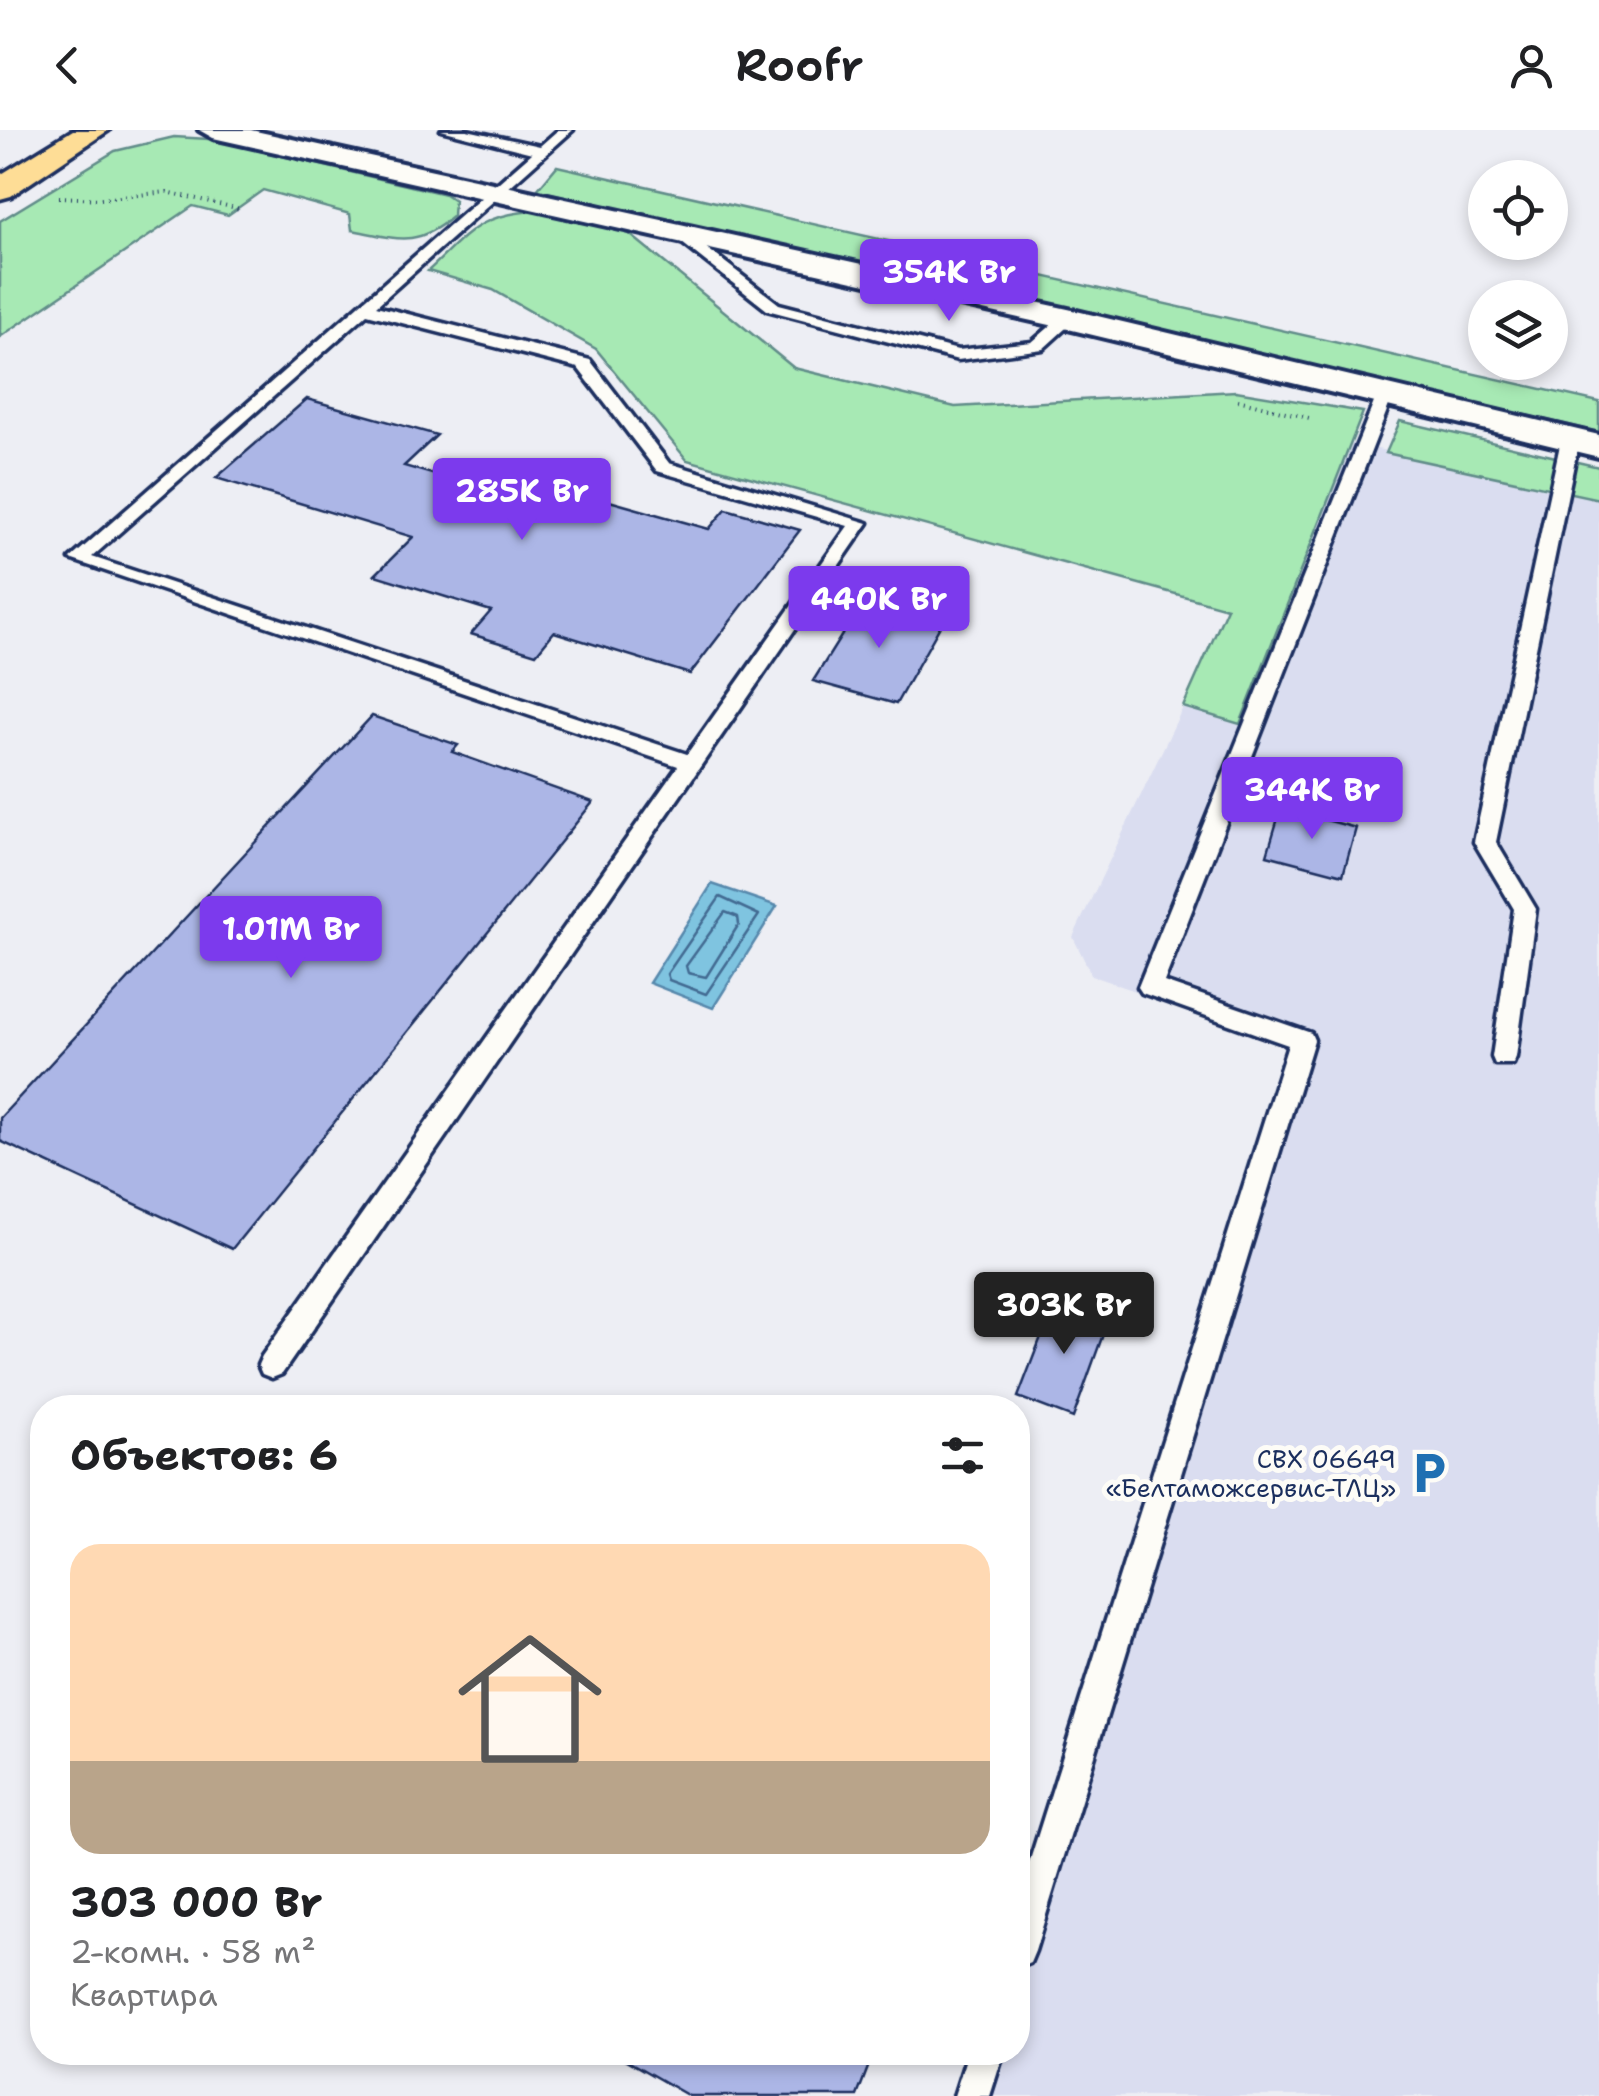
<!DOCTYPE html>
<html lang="ru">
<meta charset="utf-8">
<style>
body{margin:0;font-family:"Shantell Sans",sans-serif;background:#f2f2f2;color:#202124;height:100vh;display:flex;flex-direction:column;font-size:38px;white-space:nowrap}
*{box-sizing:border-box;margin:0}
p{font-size:32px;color:#757577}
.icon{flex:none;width:55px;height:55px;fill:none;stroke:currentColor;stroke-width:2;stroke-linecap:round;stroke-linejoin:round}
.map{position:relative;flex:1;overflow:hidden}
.panel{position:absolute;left:30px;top:1265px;width:1000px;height:670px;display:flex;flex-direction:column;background:#fff;border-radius:40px;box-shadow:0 5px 15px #0003}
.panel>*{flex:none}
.controls{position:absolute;left:1468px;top:30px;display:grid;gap:20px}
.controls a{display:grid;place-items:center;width:100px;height:100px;border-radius:50%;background:#fff;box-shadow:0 5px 15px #0003;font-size:50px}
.price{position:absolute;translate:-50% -85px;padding:0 22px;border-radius:10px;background:#7c3aed;color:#fff;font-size:32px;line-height:65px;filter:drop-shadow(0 2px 5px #0008)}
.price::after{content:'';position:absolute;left:50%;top:60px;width:30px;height:22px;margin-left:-15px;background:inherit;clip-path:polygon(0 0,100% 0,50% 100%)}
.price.active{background:#222;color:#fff}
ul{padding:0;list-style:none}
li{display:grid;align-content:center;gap:20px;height:530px;padding:0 40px}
li span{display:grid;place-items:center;height:310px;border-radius:30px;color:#555}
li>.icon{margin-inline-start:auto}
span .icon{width:180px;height:180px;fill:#fffc;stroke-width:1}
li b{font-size:42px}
h2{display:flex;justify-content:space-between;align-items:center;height:120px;padding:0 40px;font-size:42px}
header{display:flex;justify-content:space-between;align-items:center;height:130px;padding:0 40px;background:#fff;font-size:45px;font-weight:600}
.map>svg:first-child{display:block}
.built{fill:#daddf0}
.green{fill:#a7e9b4;stroke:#618c89;stroke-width:2.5}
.water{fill:#7fc4e0;stroke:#5788ac;stroke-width:2.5}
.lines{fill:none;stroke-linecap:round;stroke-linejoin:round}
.shore{stroke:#436b92;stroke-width:2.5}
.building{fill:#acb6e6;stroke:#1b2f5e;stroke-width:2.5}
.lane-casing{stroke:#1b2f5e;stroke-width:7}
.street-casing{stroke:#1b2f5e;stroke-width:8}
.highway-casing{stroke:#1b2f5e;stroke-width:7}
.path{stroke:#1b2f5e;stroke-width:4;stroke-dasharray:1 5;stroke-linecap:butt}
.lane{fill:#fdfcf7;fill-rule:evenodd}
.street{fill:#fdfcf7;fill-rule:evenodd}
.highway{fill:#fedd96;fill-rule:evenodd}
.labels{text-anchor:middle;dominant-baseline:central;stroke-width:10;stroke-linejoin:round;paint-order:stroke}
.poi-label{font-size:25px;fill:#1b2f5e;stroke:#fdfcf7;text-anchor:end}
</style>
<header><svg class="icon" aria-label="back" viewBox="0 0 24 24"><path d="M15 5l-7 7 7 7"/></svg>Roofr<svg class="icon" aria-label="person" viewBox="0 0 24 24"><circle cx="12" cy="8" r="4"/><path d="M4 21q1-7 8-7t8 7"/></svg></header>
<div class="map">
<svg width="1599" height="1966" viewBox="0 0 1599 1966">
<rect width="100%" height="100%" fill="#edeef4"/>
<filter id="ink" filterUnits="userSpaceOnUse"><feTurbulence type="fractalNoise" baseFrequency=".01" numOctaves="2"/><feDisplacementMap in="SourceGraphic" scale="20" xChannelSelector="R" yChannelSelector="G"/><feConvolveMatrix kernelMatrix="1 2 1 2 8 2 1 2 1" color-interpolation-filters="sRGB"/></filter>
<g filter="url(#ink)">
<!-- built -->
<path class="built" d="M 1351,313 L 1599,369 L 1599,1966 L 955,1966 L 969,1923 L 1018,1922 L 1018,1769 L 1289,914 L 1092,846 L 1073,807 L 1183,577 L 1240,593 Z"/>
<!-- green -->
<g class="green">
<path d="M 174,7 L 209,9 L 445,64 L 454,70 L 453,86 C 416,118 398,109 352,100 L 350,84 L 263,60 L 228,85 L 193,76 L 0,207 L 0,91 L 115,21 Z"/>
<path d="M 557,36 L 1599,272 L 1599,302 L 537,60 Z"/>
<path d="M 537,81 L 627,102 L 794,238 L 955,277 L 1236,261 L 1363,282 L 1240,594 L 1183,577 L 1227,478 L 687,330 L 596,219 L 493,160 L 428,141 C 469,103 478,84 537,81 Z"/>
<path d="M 1400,291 L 1599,337 L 1599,369 L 1386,323 Z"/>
</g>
<!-- water -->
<path class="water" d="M 712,754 L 777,776 L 713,878 L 649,853 Z"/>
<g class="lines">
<!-- shore -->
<g class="shore">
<path d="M 720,767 L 759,785 L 706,864 L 669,850 L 667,844 Z"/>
<path d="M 725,782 L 738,787 L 739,794 L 706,847 L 688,843 L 686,836 Z"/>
</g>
</g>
<!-- building -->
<g class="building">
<path d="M 307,269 L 437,305 L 404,336 L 578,386 L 595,367 L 709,399 L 726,379 L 800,400 L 690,544 L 554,502 L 536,524 L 471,504 L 491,481 L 375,445 L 413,407 L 216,348 Z"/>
<path d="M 865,468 L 944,489 L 896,574 L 813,551 Z"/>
<path d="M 372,586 L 458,615 L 452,622 L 593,672 L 232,1119 L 0,1011 L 0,988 Z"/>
<path d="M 1281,678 L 1356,698 L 1343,745 L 1267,725 Z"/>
<path d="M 1057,1165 L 1110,1185 L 1073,1288 L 1018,1267 Z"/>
<path d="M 612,1922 L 874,1922 L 857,1966 L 689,1966 Z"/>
</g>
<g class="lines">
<!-- lane casing -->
<g class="lane-casing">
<g id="lane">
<path d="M 441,0 L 467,0 L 540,16 L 558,0 L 573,0 L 376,176 L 590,230 L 669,333 L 868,393 L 282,1244 L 272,1248 L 262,1244 L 258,1235 L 262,1226 L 678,636 L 70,429 L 532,23 ZM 367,184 L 578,238 L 657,341 L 848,396 L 687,624 L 92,427 Z"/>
<path d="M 672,99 L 682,99 L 779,174 L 958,220 L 1032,212 L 1062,186 L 1076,189 L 1043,219 L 958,230 L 767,180 L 672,105 Z"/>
<path d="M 1385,260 L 1393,265 L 1164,852 L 1311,903 L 1314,910 L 1035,1821 L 1030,1833 L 1018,1838 L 1018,1768 L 1288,915 L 1142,863 L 1138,857 L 1377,265 Z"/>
<path d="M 1570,305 L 1579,310 L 1496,712 L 1536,779 L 1516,927 L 1513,934 L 1495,934 L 1492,927 L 1514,779 L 1474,712 L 1561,310 Z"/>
<path d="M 968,1922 L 1004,1922 L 990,1966 L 954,1966 Z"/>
</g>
</g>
<!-- street casing -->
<g class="street-casing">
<path id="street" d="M 199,0 L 251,0 L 1068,179 L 1599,305 L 1599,327 L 1068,199 L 213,8 Z"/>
</g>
<!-- highway casing -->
<g class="highway-casing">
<path id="highway" d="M 73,0 L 109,0 L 11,66 L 0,69 L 0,45 Z"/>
</g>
<!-- path -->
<g class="path">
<path d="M 59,67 L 100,69 L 167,62 L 240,79"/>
<path d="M 1238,270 L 1313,289"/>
</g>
<!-- lane -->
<use href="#lane" class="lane"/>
<!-- street -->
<use href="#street" class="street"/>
<!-- highway -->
<use href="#highway" class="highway"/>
</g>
</g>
<!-- icons -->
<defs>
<g id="parking-bare" transform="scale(3.45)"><path d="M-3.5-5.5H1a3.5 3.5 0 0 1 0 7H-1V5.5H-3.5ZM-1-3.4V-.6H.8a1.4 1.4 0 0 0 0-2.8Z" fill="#1f6fb2" stroke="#fdfcf7" stroke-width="2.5" paint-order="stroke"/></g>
</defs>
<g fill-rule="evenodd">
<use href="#parking-bare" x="1429" y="1343"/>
</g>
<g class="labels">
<!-- poi labels -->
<g class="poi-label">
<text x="1396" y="1329">СВХ 06649<tspan x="1396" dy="29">«Белтаможсервис-ТЛЦ»</tspan></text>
</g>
</g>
</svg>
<div class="controls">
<a><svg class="icon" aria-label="locate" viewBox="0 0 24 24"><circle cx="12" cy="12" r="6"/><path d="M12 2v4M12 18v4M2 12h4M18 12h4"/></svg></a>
<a><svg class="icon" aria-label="layers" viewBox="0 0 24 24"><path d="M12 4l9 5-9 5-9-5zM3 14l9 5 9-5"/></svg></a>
</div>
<b class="price" style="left:949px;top:194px">354K Br</b>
<b class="price" style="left:522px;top:413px">285K Br</b>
<b class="price" style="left:879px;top:521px">440K Br</b>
<b class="price" style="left:1312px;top:712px">344K Br</b>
<b class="price" style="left:291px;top:851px">1.01M Br</b>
<b class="price active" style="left:1064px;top:1227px">303K Br</b>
<section class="panel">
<h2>Объектов: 6<svg class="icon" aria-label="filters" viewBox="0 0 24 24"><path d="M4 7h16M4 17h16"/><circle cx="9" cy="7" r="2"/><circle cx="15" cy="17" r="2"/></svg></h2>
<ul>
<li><span style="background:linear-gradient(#ffd9b3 70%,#b9a48a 0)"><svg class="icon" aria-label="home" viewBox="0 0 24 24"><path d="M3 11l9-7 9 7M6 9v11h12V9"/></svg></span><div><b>303 000 Br</b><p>2-комн. · 58 m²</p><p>Квартира</p></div></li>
</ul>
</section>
</div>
